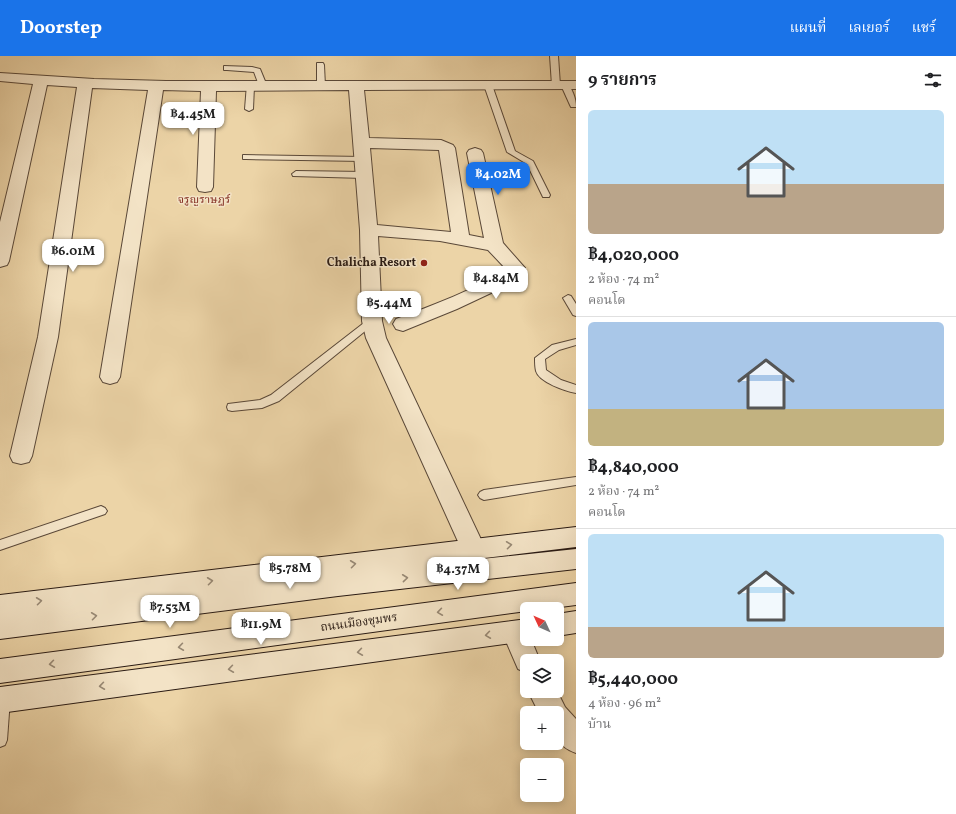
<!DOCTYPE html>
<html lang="th">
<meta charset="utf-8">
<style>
body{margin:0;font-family:Vollkorn,"Noto Serif Thai",serif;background:#f6f6f6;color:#202124;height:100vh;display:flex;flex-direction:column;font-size:15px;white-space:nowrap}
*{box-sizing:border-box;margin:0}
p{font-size:13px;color:#757577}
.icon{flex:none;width:22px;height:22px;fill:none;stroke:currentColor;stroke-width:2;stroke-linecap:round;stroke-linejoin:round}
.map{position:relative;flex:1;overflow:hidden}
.panel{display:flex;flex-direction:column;background:#fff;width:380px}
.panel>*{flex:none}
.needle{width:26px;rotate:314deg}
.buttons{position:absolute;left:520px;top:546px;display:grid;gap:8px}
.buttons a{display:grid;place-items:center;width:44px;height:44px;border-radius:6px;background:#fff;box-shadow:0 2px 10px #0003;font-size:20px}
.price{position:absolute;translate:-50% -34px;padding:0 9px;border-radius:8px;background:#fff;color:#222;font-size:13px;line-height:26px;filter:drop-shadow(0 1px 2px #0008)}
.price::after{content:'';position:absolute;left:50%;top:24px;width:12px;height:9px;margin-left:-6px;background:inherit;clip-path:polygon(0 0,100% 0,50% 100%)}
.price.on{background:#1a73e8;color:#fff}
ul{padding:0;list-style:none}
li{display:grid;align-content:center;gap:8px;height:212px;padding:0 12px}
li+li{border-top:1px solid #e0e0e0}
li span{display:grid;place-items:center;height:124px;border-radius:6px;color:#555}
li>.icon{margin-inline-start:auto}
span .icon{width:72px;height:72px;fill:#fffc;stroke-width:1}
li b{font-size:17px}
h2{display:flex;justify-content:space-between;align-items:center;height:48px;padding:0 12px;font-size:17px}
header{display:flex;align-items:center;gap:24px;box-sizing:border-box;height:56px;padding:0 20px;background:#1a73e8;color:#fff}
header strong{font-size:19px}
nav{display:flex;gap:22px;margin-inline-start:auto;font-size:14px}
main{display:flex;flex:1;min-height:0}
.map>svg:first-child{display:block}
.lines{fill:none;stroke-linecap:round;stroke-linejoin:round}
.lane-casing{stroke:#5a4838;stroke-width:2}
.street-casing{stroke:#5a4838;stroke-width:2}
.secondary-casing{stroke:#291a13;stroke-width:2}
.lane{fill:#f3e3c6;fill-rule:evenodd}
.street{fill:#f3e3c6;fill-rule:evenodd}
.secondary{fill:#f3e3c6;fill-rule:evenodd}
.oneway{stroke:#988975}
.poi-dot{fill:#8f2418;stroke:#f3e3c6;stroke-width:1.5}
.labels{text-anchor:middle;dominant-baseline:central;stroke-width:3;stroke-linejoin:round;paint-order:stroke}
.far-neighbourhood-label{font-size:11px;fill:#7a1f14;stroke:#f3e3c6}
.poi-label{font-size:12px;font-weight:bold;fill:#291a13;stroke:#f3e3c6;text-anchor:end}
.street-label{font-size:12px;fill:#291a13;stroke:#f3e3c6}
</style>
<header>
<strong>Doorstep</strong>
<nav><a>แผนที่</a><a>เลเยอร์</a><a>แชร์</a></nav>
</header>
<main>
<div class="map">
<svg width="576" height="758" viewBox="0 0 576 758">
<rect width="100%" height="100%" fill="#ecd4a7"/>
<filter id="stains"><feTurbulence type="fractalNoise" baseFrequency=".005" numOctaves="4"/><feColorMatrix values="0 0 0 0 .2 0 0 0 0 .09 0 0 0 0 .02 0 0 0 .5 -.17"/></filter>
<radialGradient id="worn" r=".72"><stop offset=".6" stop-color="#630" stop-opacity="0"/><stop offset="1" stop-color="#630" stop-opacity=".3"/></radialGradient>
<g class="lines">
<!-- lane casing -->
<g class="lane-casing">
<g id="lane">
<path d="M 550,0 L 558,0 L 560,29 L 556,31 L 552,29 Z"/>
<path d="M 317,7 L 323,7 L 324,9 L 325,30 L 321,32 L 317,30 Z"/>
<path d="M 224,10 L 252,11 L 260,13 L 267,30 L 266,32 L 260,32 L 254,16 L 227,14 L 224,14 Z"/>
<path d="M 485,27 L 488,27 L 492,29 L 515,95 L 533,105 L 550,139 L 549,141 L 543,141 L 527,108 L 507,96 L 484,29 Z"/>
<path d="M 562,27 L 565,27 C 572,30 576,43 576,51 L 571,51 L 570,49 L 561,29 Z"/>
<path d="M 247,28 L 250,28 L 254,30 L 253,53 L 249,55 L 245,53 Z"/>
<path d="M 243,99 L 363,101 L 367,103 L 363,105 L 246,103 L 243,103 Z"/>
<path d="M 296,115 L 364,116 L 368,119 L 364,122 L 293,120 L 292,118 Z"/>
<path d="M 568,239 L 571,240 L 576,248 L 576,260 L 573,259 L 563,242 Z"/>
<path d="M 372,262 L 375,263 L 377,265 L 375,267 L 279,345 L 262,352 L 232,355 L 228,354 L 227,351 L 228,348 L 260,344 L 271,339 L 369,263 Z"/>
<path d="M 576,283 L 576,289 L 559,294 L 545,303 L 546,314 L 561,324 L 576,329 L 576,337 C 565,335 539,326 536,315 C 535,311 535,306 535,302 L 552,289 Z"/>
<path d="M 576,421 L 576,429 L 484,444 L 480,442 L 478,439 L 480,436 L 484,434 Z"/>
<path d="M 101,450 L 105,452 L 107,455 L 105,458 L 0,494 L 0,484 Z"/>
<path d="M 3,637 L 8,639 L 10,643 L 7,684 L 5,689 L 0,691 L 0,638 Z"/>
</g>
</g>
<!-- street casing -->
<g class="street-casing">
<g id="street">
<path d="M 0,17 L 94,23 L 166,25 L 576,25 L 576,33 L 364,34 L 369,82 L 441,84 L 453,89 L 455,92 L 469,179 L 484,182 L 467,97 L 469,94 L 475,92 L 481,94 L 483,97 L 503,187 L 525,212 L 522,220 L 508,229 L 457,253 L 403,275 L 396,273 L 393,268 L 396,263 C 433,249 473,235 506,213 L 488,194 L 440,185 L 378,180 L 382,265 L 386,282 L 486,494 L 483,501 L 474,504 L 465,501 L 366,282 L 362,265 L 360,174 L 349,34 L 216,35 L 213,131 L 211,135 L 205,136 L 199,135 L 197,131 L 201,35 L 163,34 L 120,321 L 117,326 L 110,328 L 103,326 L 100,321 L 148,34 L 92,32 L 58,281 L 32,400 L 29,406 L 21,408 L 13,406 L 10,400 L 38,281 L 77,31 L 47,29 L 9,205 L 7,209 L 0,211 L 0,166 L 33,28 L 0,25 ZM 370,92 L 439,94 L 451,176 L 377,169 Z"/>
<path d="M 515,565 L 524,568 L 527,574 L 527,583 L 531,583 L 540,605 L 527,605 L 527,617 L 518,613 L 502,576 L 506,568 Z"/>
<path d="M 528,635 L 557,635 L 565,651 L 576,663 L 576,697 C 554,689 557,678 557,657 L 539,657 Z"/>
</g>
</g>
<!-- secondary casing -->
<g class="secondary-casing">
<g id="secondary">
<path d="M 576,471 L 576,491 L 434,508 L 576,493 L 576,513 L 338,540 L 0,583 L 0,539 Z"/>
<path d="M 576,527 L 576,549 L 545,553 L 527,553 L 527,555 L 0,627 L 0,603 Z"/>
<path d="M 576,555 L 576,577 L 557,580 L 557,558 Z"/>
<path d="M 527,563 L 527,583 L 534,583 L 527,585 L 0,657 L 0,631 Z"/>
</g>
</g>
<!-- lane -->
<use href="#lane" class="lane"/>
<!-- street -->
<use href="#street" class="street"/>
<!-- secondary -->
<use href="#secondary" class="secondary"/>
</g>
<!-- one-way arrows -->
<defs><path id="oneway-chevron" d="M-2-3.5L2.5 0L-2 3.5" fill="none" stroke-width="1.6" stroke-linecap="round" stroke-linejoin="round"/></defs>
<g class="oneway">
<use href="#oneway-chevron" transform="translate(509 489) rotate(-7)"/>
<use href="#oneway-chevron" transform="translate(353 508) rotate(-7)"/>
<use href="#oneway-chevron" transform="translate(405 522) rotate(-6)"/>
<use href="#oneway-chevron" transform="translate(210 525) rotate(-7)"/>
<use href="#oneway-chevron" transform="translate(39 545) rotate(-7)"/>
<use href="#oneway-chevron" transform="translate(440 556) rotate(172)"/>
<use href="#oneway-chevron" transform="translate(94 560) rotate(-7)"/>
<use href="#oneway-chevron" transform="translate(488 579) rotate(172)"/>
<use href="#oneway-chevron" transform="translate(181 591) rotate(172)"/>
<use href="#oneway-chevron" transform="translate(360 596) rotate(172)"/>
<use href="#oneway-chevron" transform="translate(52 608) rotate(172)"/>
<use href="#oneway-chevron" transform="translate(231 613) rotate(172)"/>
<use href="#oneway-chevron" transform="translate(102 630) rotate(172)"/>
</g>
<!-- markers -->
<circle class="poi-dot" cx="424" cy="207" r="4"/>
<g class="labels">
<!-- far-neighbourhood labels -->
<g class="far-neighbourhood-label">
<text x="204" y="144">จรูญราษฎร์</text>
</g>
<!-- poi labels -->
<g class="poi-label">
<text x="416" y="207">Chalicha Resort</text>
</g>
<!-- street labels -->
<g class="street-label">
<text transform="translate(359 567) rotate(-8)">ถนนเมืองชุมพร</text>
</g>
</g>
<rect width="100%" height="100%" filter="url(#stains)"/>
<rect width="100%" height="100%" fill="url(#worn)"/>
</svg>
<div class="buttons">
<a><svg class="needle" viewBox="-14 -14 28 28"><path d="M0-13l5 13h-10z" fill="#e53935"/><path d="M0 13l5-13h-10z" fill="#757577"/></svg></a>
<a><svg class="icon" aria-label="layers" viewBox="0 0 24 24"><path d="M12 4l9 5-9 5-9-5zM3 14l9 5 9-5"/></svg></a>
<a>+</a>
<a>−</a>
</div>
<b class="price" style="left:193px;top:80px">฿4.45M</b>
<b class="price on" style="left:498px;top:140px">฿4.02M</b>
<b class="price" style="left:73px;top:217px">฿6.01M</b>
<b class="price" style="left:496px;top:244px">฿4.84M</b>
<b class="price" style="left:389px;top:269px">฿5.44M</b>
<b class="price" style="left:290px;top:534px">฿5.78M</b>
<b class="price" style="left:458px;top:535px">฿4.37M</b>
<b class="price" style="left:170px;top:573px">฿7.53M</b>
<b class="price" style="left:261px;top:590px">฿11.9M</b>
</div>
<section class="panel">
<h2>9 รายการ<svg class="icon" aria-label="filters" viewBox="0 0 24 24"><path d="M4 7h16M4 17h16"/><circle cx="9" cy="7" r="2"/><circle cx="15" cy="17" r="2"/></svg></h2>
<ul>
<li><span style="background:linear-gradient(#bfe0f5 60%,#b9a48a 0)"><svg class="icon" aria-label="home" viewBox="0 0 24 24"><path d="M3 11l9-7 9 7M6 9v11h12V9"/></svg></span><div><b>฿4,020,000</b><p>2 ห้อง · 74 m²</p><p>คอนโด</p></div></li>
<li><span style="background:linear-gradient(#a9c7e8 70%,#c2b280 0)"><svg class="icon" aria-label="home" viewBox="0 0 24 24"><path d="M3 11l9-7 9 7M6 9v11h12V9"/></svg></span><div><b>฿4,840,000</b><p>2 ห้อง · 74 m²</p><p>คอนโด</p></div></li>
<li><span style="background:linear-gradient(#bfe0f5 75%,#b9a48a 0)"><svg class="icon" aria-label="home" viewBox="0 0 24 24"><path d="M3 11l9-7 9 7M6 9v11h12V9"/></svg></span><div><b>฿5,440,000</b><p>4 ห้อง · 96 m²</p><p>บ้าน</p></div></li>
</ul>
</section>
</main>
